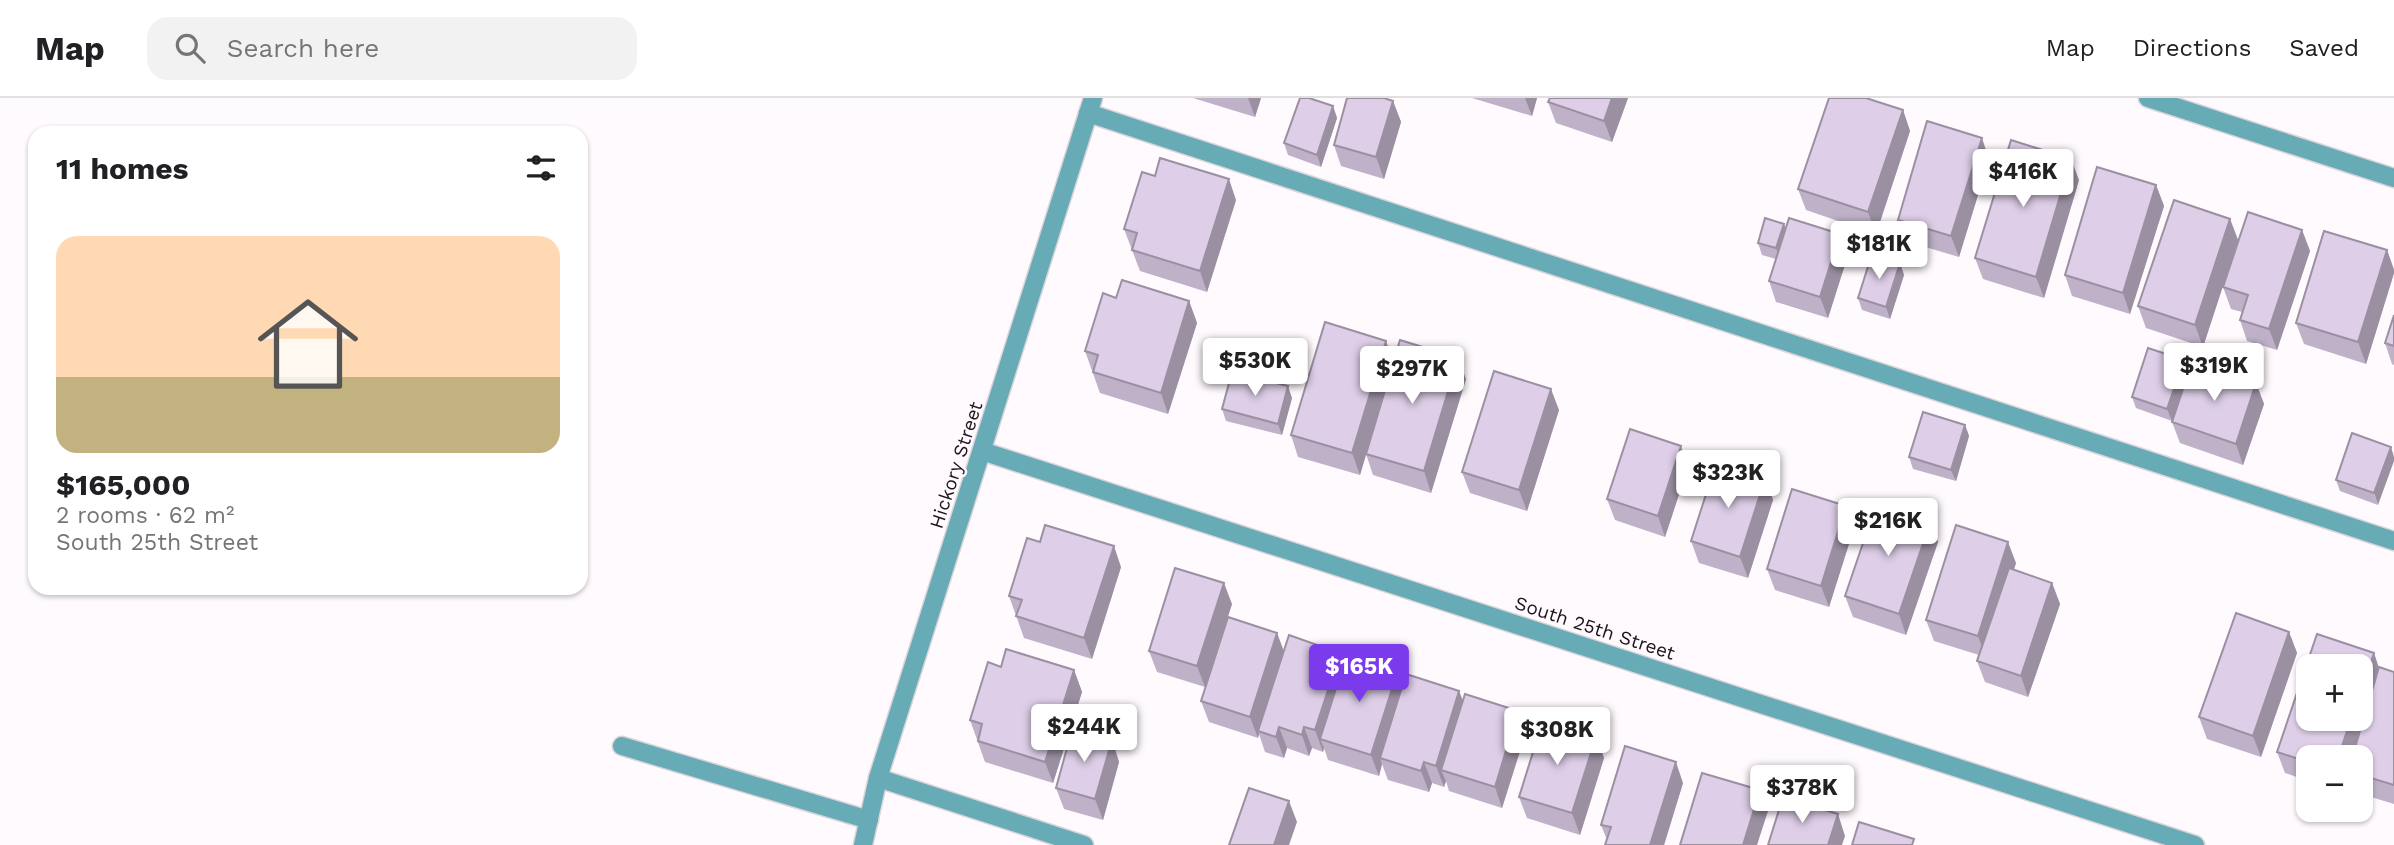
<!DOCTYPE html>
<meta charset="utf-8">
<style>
body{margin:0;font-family:"Work Sans",sans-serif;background:#f2f2f2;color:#202124;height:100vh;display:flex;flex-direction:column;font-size:26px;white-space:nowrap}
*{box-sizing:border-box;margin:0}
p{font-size:23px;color:#757577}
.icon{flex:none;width:38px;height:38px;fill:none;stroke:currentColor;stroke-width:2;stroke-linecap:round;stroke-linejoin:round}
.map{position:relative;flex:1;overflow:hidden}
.drawer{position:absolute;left:28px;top:28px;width:560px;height:469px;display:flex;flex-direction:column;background:#fff;border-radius:21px;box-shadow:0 2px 5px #0004}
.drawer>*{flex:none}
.controls{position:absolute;left:2296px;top:556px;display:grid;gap:14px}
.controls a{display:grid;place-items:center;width:77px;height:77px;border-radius:14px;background:#fff;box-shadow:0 2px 5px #0004;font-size:35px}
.price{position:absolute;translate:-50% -60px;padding:0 16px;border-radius:7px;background:#fff;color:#222;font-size:23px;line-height:46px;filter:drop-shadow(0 2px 4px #0008)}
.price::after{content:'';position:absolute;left:50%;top:42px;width:21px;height:16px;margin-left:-10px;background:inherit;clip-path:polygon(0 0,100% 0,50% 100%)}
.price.active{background:#7c3aed;color:#fff}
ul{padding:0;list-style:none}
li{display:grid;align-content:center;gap:14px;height:371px;padding:0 28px}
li+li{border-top:2px solid #e0e0e0}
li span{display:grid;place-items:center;height:217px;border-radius:21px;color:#555}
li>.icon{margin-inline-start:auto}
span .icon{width:126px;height:126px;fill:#fffc;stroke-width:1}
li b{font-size:30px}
h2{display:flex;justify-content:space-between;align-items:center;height:84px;padding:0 28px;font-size:30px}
header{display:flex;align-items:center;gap:42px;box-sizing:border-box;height:98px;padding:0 35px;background:#fff;border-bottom:2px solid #e0e0e0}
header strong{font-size:33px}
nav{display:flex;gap:38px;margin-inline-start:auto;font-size:24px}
.search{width:490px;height:63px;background:#f2f2f2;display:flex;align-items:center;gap:18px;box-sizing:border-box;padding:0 24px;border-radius:21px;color:#757577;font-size:26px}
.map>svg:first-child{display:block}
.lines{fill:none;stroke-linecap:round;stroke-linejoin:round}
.minor-casing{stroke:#dbd5da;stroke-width:21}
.minor{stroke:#67abb6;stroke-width:18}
.wall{fill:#bfb1c8}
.shaded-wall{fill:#9b90a2}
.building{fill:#decee8;stroke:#9b90a2;stroke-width:2}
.labels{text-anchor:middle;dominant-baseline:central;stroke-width:5;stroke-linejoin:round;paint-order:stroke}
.street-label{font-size:19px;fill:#1d151d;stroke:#fffafe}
</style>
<header>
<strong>Map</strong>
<div class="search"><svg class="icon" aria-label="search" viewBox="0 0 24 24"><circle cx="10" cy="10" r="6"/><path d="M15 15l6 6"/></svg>Search here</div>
<nav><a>Map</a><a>Directions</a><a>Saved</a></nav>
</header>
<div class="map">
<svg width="2394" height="747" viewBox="0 0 2394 747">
<rect width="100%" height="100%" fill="#fffafe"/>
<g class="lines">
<!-- minor casing -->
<g class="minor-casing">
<g id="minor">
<path d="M 2148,0 L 2394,80"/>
<path d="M 1088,15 L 2394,443"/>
<path d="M 982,353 L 2195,747"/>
<path d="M 622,648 L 869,722"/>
<path d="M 878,680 L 1084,747"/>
<path d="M 863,747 L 878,680 L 1093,0"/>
</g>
</g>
<!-- minor -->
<use href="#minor" class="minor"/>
</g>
<!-- wall -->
<g class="wall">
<path d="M 1193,0 L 1261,0 L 1255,19 Z"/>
<path d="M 1472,0 L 1537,0 L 1532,18 Z"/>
<path d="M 1628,0 L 1612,44 L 1556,25 L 1548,4 Z"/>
<path d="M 1393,3 L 1401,24 L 1384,81 L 1341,68 L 1334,47 Z"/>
<path d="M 1333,8 L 1337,20 L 1321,69 L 1288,57 L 1284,45 Z"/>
<path d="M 1903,12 L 1910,33 L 1876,136 L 1806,112 L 1798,91 Z"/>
<path d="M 1989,61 L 1959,159 L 1905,143 L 1898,122 Z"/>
<path d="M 1155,78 L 1236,102 L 1207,194 L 1140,173 L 1124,131 Z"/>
<path d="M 2079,82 L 2044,200 L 1983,181 L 1975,160 Z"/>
<path d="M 2156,87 L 2164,108 L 2130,216 L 2072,198 L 2065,177 Z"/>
<path d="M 2230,121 L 2238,142 L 2203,249 L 2146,230 L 2138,208 Z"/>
<path d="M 1785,130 L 1840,136 L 1848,157 L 1828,220 L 1776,204 L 1769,183 L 1776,161 L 1762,157 L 1758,145 Z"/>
<path d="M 2302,132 L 2310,153 L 2277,252 L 2247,243 L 2240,222 L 2242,214 L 2231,211 L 2223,189 Z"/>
<path d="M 2387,152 L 2394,172 L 2394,175 L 2366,266 L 2304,246 L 2296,225 Z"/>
<path d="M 1900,165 L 1904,177 L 1890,221 L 1862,212 L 1858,200 Z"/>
<path d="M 1116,200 L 1189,203 L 1197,225 L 1168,316 L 1100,295 L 1085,253 Z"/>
<path d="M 2394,217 L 2394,267 L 2392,266 L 2385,245 Z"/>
<path d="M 2188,274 L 2172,323 L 2136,310 L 2132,299 Z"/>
<path d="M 1466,281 L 1431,395 L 1373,377 L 1366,356 L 1360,377 L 1298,359 L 1291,337 Z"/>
<path d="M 2256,285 L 2264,306 L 2243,367 L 2180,345 L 2172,324 Z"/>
<path d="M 1292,300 L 1282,337 L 1226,323 L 1222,311 Z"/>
<path d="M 1559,312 L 1527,413 L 1470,395 L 1462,374 Z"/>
<path d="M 1965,327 L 1969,338 L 1956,383 L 1913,371 L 1909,359 Z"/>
<path d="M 2352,335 L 2378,407 L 2340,393 L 2336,382 Z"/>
<path d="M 1688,369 L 1665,439 L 1615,422 L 1607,401 Z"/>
<path d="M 1765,381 L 1773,402 L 1748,480 L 1699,465 L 1691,443 Z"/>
<path d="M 1846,408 L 1854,430 L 1829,509 L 1775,492 L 1767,471 Z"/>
<path d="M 1931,422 L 1938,444 L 1906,537 L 1853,519 L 1845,498 Z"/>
<path d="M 1040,444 L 1121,469 L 1092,561 L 1024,540 L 1009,498 Z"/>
<path d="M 2016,465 L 2014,471 L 2052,485 L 2060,506 L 2028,599 L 1985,584 L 1977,563 L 1979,557 L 1934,543 L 1926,522 Z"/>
<path d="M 1232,506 L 1205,589 L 1157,574 L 1149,553 Z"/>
<path d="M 2289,534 L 2297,555 L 2261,659 L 2207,641 L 2199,619 Z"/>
<path d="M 1284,552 L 1344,565 L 1403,586 L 1459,593 L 1463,603 L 1526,634 L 1502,710 L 1449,693 L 1446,683 L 1444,689 L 1432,685 L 1429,694 L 1388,682 L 1382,666 L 1379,678 L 1328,662 L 1324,650 L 1323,654 L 1312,650 L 1309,658 L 1287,650 L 1284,660 L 1265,654 L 1259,636 L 1258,640 L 1209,624 L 1201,603 Z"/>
<path d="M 2374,555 L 2379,571 L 2394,574 L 2394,706 L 2361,696 L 2361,660 L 2308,660 L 2308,683 L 2285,675 L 2277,654 Z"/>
<path d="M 1001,569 L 1074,572 L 1082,594 L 1053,685 L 985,664 L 970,622 Z"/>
<path d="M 1596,639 L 1604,660 L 1580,737 L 1527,720 L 1519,699 Z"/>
<path d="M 1112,642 L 1119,664 L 1103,722 L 1064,711 L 1056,690 Z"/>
<path d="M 1683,685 L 1664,747 L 1605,747 L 1607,742 L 1601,727 Z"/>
</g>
<!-- shaded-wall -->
<g class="shaded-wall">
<path d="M 1248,0 L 1261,0 L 1255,19 Z"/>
<path d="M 1525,0 L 1537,0 L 1532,18 Z"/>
<path d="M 1612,0 L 1628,0 L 1612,44 L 1604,23 Z"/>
<path d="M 1393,3 L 1401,24 L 1384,81 L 1376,59 Z"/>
<path d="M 1333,8 L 1337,20 L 1321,69 L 1317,57 Z"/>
<path d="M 1903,12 L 1910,33 L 1876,136 L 1868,114 Z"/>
<path d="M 1982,40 L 1989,61 L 1959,159 L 1951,138 Z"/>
<path d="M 2071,61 L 2079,82 L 2044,200 L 2036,179 Z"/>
<path d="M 1229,81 L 1236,102 L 1207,194 L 1200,173 Z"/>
<path d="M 2156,87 L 2164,108 L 2130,216 L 2123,195 Z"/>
<path d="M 2230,121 L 2238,142 L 2203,249 L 2195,227 Z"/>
<path d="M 1784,126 L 1788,137 L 1780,162 L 1776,150 Z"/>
<path d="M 2302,132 L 2310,153 L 2277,252 L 2269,231 Z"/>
<path d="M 1840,136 L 1848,157 L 1828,220 L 1820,199 Z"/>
<path d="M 2387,152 L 2394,172 L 2394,175 L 2366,266 L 2358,244 Z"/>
<path d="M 1900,165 L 1904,177 L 1890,221 L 1886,209 Z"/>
<path d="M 1189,203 L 1197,225 L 1168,316 L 1161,295 Z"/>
<path d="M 1386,243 L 1394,264 L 1360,377 L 1352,355 Z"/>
<path d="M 1458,260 L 1466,281 L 1431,395 L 1424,373 Z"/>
<path d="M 2184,262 L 2188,274 L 2172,323 L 2167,311 Z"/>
<path d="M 2256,285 L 2264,306 L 2243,367 L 2236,346 Z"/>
<path d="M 1288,288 L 1292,300 L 1282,337 L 1278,326 Z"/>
<path d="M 1551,291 L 1559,312 L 1527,413 L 1519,392 Z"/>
<path d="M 1965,327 L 1969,338 L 1956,383 L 1951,372 Z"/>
<path d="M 1681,348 L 1688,369 L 1665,439 L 1658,418 Z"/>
<path d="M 2391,349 L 2394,359 L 2394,363 L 2378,407 L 2374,395 Z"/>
<path d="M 1765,381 L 1773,402 L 1748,480 L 1740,459 Z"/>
<path d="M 1846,408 L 1854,430 L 1829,509 L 1821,488 Z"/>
<path d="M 1931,422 L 1938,444 L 1906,537 L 1899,516 Z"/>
<path d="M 2008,444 L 2016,465 L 1986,559 L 1978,538 Z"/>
<path d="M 1114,448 L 1121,469 L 1092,561 L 1084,540 Z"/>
<path d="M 1224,485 L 1232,506 L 1205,589 L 1197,568 Z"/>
<path d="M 2052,485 L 2060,506 L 2028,599 L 2021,578 Z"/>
<path d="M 2289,534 L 2297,555 L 2261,659 L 2253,638 Z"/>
<path d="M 1277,535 L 1285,556 L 1258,633 L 1259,636 L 1258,640 L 1250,619 Z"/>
<path d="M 1340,555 L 1348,576 L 1320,641 L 1324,650 L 1323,654 L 1315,632 Z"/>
<path d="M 2374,555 L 2381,576 L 2353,660 L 2338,660 L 2351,621 L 2361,621 L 2361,593 Z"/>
<path d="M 1074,572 L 1082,594 L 1053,685 L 1045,664 Z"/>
<path d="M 1398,572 L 1405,593 L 1380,660 L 1382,666 L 1379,678 L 1371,657 Z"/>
<path d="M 1459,593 L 1467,614 L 1441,672 L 1446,683 L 1444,689 L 1436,668 Z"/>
<path d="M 1518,613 L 1526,634 L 1502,710 L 1495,689 Z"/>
<path d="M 1279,629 L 1287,650 L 1284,660 L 1276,639 Z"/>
<path d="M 1304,629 L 1312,650 L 1309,658 L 1302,637 Z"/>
<path d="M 1596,639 L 1604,660 L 1580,737 L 1572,715 Z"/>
<path d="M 1112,642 L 1119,664 L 1103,722 L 1095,701 Z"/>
<path d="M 1424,664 L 1432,685 L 1429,694 L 1421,673 Z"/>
<path d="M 1676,664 L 1683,685 L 1664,747 L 1650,747 Z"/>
<path d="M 1760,692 L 1768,713 L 1757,747 L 1743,747 Z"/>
<path d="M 1289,703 L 1297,724 L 1289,747 L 1274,747 Z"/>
<path d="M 1838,716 L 1845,738 L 1842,747 L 1828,747 Z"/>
</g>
<!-- building -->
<g class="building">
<path d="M 1300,0 L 1309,0 L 1333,8 L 1317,57 L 1284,45 Z"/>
<path d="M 1347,0 L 1384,0 L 1393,3 L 1376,59 L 1334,47 Z"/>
<path d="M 1550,0 L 1612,0 L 1604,23 L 1548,4 Z"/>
<path d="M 1829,0 L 1866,0 L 1903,12 L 1868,114 L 1798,91 Z"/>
<path d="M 1927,23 L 1982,40 L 1951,138 L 1898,122 Z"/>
<path d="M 2011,42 L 2071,61 L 2036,179 L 1975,160 Z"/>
<path d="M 1160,60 L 1229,81 L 1200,173 L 1132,152 L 1137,135 L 1124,131 L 1142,74 L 1155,78 Z"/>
<path d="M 2097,69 L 2156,87 L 2123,195 L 2065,177 Z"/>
<path d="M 2174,102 L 2230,121 L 2195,227 L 2138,208 Z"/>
<path d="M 2248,114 L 2302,132 L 2269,231 L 2240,222 L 2248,197 L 2223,189 Z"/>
<path d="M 1765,120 L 1784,126 L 1776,150 L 1758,145 Z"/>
<path d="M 1789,120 L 1840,136 L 1820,199 L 1769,183 Z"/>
<path d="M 2324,133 L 2387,152 L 2358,244 L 2296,225 Z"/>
<path d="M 1872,156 L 1900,165 L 1886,209 L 1858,200 Z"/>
<path d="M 1122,182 L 1189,203 L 1161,295 L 1093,274 L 1098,257 L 1085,253 L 1103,195 L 1116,200 Z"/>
<path d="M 2394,217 L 2394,248 L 2385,245 Z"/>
<path d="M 1325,224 L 1386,243 L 1352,355 L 1291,337 Z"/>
<path d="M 1400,242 L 1458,260 L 1424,373 L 1366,356 Z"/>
<path d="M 2148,250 L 2184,262 L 2167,311 L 2132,299 Z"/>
<path d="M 2192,264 L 2256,285 L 2236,346 L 2172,324 Z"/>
<path d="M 1494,273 L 1551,291 L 1519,392 L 1462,374 Z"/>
<path d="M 1232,274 L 1288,288 L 1278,326 L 1222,311 Z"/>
<path d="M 1923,314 L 1965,327 L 1951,372 L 1909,359 Z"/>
<path d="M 1630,331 L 1681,348 L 1658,418 L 1607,401 Z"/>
<path d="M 2352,335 L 2391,349 L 2374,395 L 2336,382 Z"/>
<path d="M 1716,365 L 1765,381 L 1740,459 L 1691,443 Z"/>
<path d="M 1792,391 L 1846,408 L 1821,488 L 1767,471 Z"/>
<path d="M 1877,404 L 1931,422 L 1899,516 L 1845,498 Z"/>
<path d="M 1045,427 L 1114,448 L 1084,540 L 1016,518 L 1022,502 L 1009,498 L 1027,440 L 1040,444 Z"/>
<path d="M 1956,427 L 2008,444 L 1978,538 L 1926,522 Z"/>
<path d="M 1175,470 L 1224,485 L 1197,568 L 1149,553 Z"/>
<path d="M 2009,470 L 2052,485 L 2021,578 L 1977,563 Z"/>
<path d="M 2236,515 L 2289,534 L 2253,638 L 2199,619 Z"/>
<path d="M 1228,519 L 1277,535 L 1250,619 L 1201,603 Z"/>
<path d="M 2317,536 L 2374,555 L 2361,593 L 2361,569 L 2308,569 L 2308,621 L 2351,621 L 2338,660 L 2308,660 L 2308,664 L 2277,654 Z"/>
<path d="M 1289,537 L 1340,555 L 1315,632 L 1304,629 L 1302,637 L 1279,629 L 1276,639 L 1258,633 Z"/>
<path d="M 1006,551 L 1074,572 L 1045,664 L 978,643 L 982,626 L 970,622 L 988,564 L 1001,569 Z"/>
<path d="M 1347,556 L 1398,572 L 1371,657 L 1320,641 Z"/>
<path d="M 2379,569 L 2394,574 L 2394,687 L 2361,677 L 2361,660 L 2352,660 Z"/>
<path d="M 1406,576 L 1459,593 L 1436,668 L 1424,664 L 1421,673 L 1380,660 Z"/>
<path d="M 1465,596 L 1518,613 L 1495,689 L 1441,672 Z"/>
<path d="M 1543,622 L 1596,639 L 1572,715 L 1519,699 Z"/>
<path d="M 1072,632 L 1112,642 L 1095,701 L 1056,690 Z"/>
<path d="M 1625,648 L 1676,664 L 1650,747 L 1605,747 L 1611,729 L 1601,727 Z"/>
<path d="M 1702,675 L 1760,692 L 1743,747 L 1680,747 Z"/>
<path d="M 1249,690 L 1289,703 L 1274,747 L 1229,747 Z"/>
<path d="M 1783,699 L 1838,716 L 1828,747 L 1768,747 Z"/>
<path d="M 1859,724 L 1914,741 L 1912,747 L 1852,747 Z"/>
</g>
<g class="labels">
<!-- street labels -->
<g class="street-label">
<text transform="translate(956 367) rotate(-72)">Hickory Street</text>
<text transform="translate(1595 530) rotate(18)">South 25th Street</text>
</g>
</g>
</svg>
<div class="controls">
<a>+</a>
<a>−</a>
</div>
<b class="price" style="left:2023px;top:111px">$416K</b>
<b class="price" style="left:1879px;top:183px">$181K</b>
<b class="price" style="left:1255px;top:300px">$530K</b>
<b class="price" style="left:2214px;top:305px">$319K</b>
<b class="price" style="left:1412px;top:308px">$297K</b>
<b class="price" style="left:1728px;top:412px">$323K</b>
<b class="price" style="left:1888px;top:460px">$216K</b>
<b class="price active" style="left:1359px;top:606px">$165K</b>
<b class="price" style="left:1084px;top:666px">$244K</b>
<b class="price" style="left:1557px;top:669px">$308K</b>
<b class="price" style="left:1802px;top:727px">$378K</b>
<section class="drawer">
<h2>11 homes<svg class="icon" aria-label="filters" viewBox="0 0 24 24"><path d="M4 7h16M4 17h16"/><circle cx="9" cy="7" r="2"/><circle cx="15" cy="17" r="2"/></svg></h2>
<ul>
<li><span style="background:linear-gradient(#ffd9b3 65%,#c2b280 0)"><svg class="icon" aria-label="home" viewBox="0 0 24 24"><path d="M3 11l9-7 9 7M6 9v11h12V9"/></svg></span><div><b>$165,000</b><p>2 rooms · 62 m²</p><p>South 25th Street</p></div></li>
</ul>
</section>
</div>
